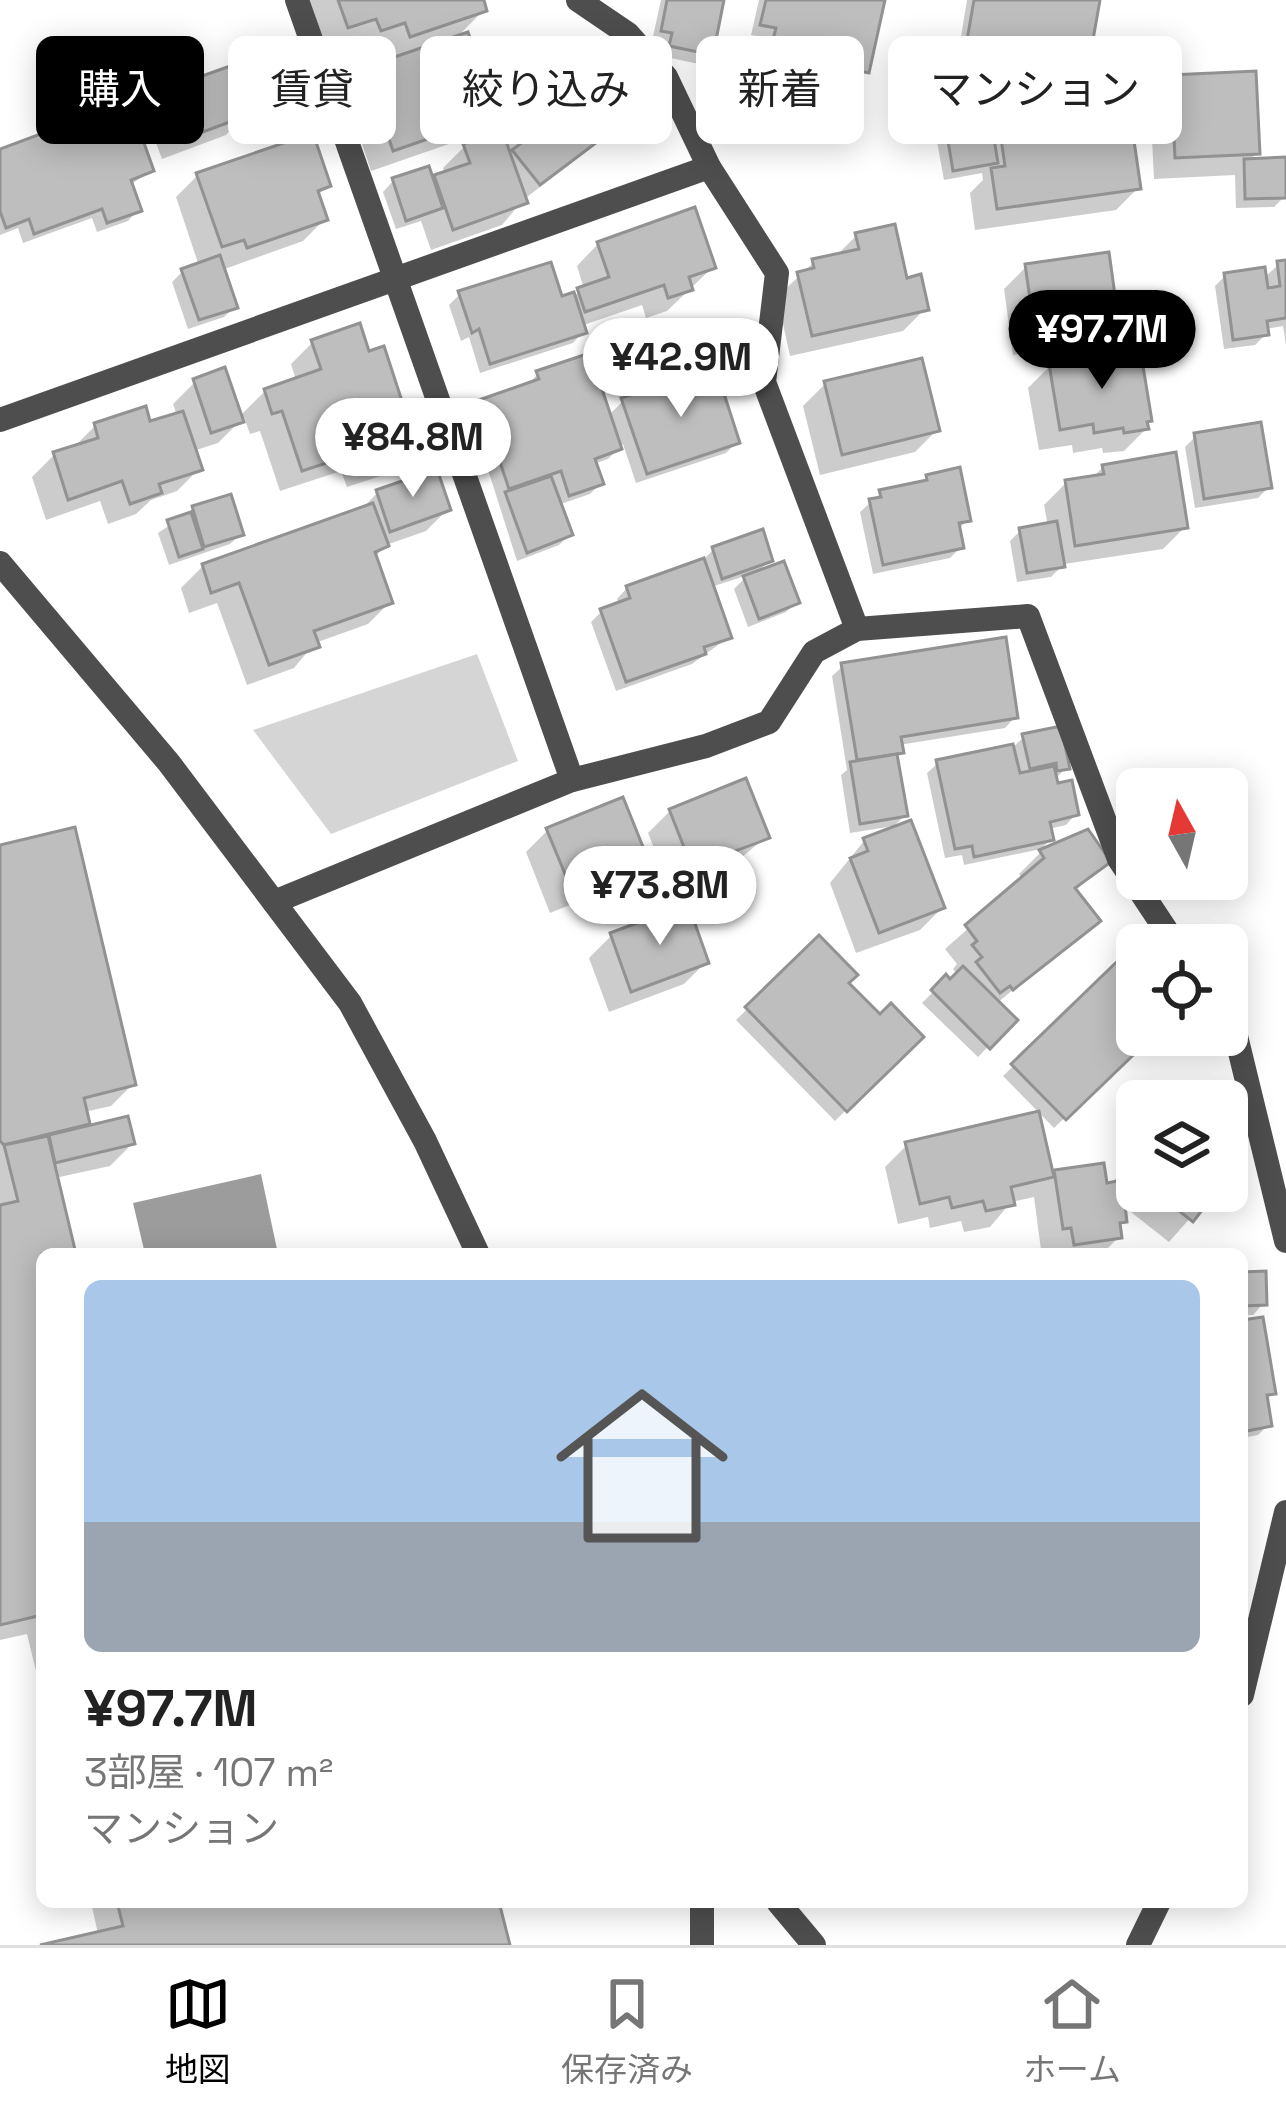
<!DOCTYPE html>
<html lang="ja">
<meta charset="utf-8">
<style>
body{margin:0;font-family:"Space Grotesk","Noto Sans JP",sans-serif;background:#f6f6f6;color:#222;height:100vh;display:flex;flex-direction:column;font-size:45px;white-space:nowrap}
*{box-sizing:border-box;margin:0}
p{font-size:39px;color:#767676}
.icon{flex:none;width:66px;height:66px;fill:none;stroke:currentColor;stroke-width:2;stroke-linecap:round;stroke-linejoin:round}
.map{position:relative;flex:1;overflow:hidden}
.side{position:absolute;left:36px;top:1248px;width:1212px;height:660px;display:flex;flex-direction:column;background:#fff;border-radius:18px;box-shadow:0 6px 30px #0003}
.side>*{flex:none}
.banner{position:absolute;left:36px;top:36px;width:1215px;height:108px;display:flex;gap:24px}
.needle{width:78px;rotate:352deg}
.tools{position:absolute;left:1116px;top:768px;display:grid;gap:24px}
.tools a{display:grid;place-items:center;width:132px;height:132px;border-radius:18px;background:#fff;box-shadow:0 6px 30px #0003;font-size:60px}
.price{position:absolute;translate:-50% -102px;padding:0 27px;border-radius:42px;background:#fff;color:#222;font-size:39px;line-height:78px;filter:drop-shadow(0 3px 6px #0008)}
.price::after{content:'';position:absolute;left:50%;top:72px;width:36px;height:27px;margin-left:-18px;background:inherit;clip-path:polygon(0 0,100% 0,50% 100%)}
.price.current{background:#000;color:#fff}
ul{padding:0;list-style:none}
li{display:grid;align-content:center;gap:24px;height:636px;padding:0 48px}
li+li{border-top:3px solid #e0e0e0}
li span{display:grid;place-items:center;height:372px;border-radius:18px;color:#555}
li>.icon{margin-inline-start:auto}
span .icon{width:216px;height:216px;fill:#fffc;stroke-width:1}
li b{font-size:51px}
.tag{padding:0 42px;border-radius:18px;background:#fff;box-shadow:0 6px 30px #0003;font-size:42px;line-height:108px}
.tag.current{background:#000;color:#fff}
.tab-bar{display:flex;justify-content:space-around;align-items:center;height:168px;border-top:3px solid #e0e0e0;background:#fff;font-size:33px;color:#767676}
.tab-bar a{display:grid;justify-items:center;gap:6px}
.tab-bar .current{color:#000}
.map>svg:first-child{display:block}
.green{fill:#d5d5d5}
.water{fill:#9c9c9c}
.shadow{fill:#0003}
.building{fill:#bebebe;stroke:#929292;stroke-width:3}
.lines{fill:none;stroke-linecap:round;stroke-linejoin:round}
.minor{stroke:#4e4e4e;stroke-width:24}
.tertiary{stroke:#4e4e4e;stroke-width:24}
</style>
<div class="map">
<svg width="1286" height="1945" viewBox="0 0 1286 1945">
<rect width="100%" height="100%" fill="#fff"/>
<!-- green -->
<path class="green" d="M 477,654 L 518,761 L 331,834 L 253,730 Z"/>
<!-- water -->
<path class="water" d="M 261,1174 L 278,1254 L 145,1254 L 133,1203 Z"/>
<!-- shadow -->
<g class="shadow">
<path d="M 310,0 L 480,0 L 484,10 L 454,40 L 494,114 L 472,136 L 371,171 L 345,92 L 367,70 L 390,62 L 383,43 L 359,51 L 355,39 L 326,48 Z"/>
<path d="M 661,0 L 721,0 L 710,54 L 699,64 L 661,56 L 663,43 L 652,41 Z"/>
<path d="M 759,0 L 882,0 L 867,71 L 856,82 L 761,61 L 767,38 L 751,35 Z"/>
<path d="M 967,0 L 1097,0 L 1083,83 L 1072,94 L 955,73 Z"/>
<path d="M 241,69 L 288,95 L 278,106 L 243,117 L 226,135 L 162,159 L 153,135 L 139,139 L 151,171 L 130,185 L 138,210 L 128,221 L 97,232 L 92,218 L 23,243 L 18,228 L 0,235 L 0,152 L 128,108 L 135,102 L 234,76 Z"/>
<path d="M 1172,78 L 1257,153 L 1248,162 L 1284,197 L 1274,207 L 1236,208 L 1235,175 L 1154,179 L 1150,100 Z"/>
<path d="M 624,99 L 633,112 L 611,133 L 523,200 L 502,225 L 431,250 L 421,221 L 396,229 L 383,192 L 393,181 L 432,182 L 445,175 L 443,168 L 465,146 L 490,137 L 507,120 Z"/>
<path d="M 947,126 L 991,138 L 1000,128 L 1080,130 L 1138,188 L 1116,210 L 975,230 L 970,193 L 983,180 L 982,173 L 944,180 L 936,136 Z"/>
<path d="M 198,175 L 328,185 L 317,196 L 325,219 L 303,241 L 222,270 L 235,307 L 224,317 L 188,329 L 172,282 L 183,271 L 199,266 L 176,197 Z"/>
<path d="M 856,236 L 905,282 L 925,309 L 903,331 L 790,356 L 777,297 L 814,262 L 835,257 Z"/>
<path d="M 598,244 L 713,267 L 667,311 L 646,318 L 642,305 L 581,326 L 583,332 L 573,343 L 480,373 L 469,337 L 461,341 L 449,305 L 460,294 L 560,300 L 574,296 L 584,289 L 577,266 Z"/>
<path d="M 1286,263 L 1286,345 L 1283,326 L 1265,329 L 1266,334 L 1255,345 L 1224,349 L 1215,286 L 1225,276 L 1263,279 L 1279,264 Z"/>
<path d="M 1026,267 L 1115,316 L 1093,338 L 1039,346 L 1033,352 L 1013,355 L 1004,289 Z"/>
<path d="M 313,342 L 368,354 L 415,450 L 393,472 L 347,487 L 341,471 L 280,491 L 260,431 L 250,434 L 244,417 L 218,443 L 193,451 L 199,469 L 177,491 L 151,500 L 136,514 L 108,524 L 100,501 L 46,520 L 32,477 L 54,455 L 72,449 L 95,426 L 148,425 L 177,416 L 173,404 L 195,382 L 239,417 L 265,391 L 296,380 L 291,364 Z"/>
<path d="M 1050,366 L 1145,424 L 1146,429 L 1124,451 L 1103,453 L 1102,448 L 1073,453 L 1072,445 L 1039,450 L 1028,388 Z"/>
<path d="M 538,374 L 608,416 L 623,401 L 737,442 L 726,453 L 636,483 L 623,444 L 608,459 L 594,464 L 601,483 L 590,494 L 558,505 L 569,535 L 559,545 L 517,561 L 470,413 L 480,402 L 527,385 Z"/>
<path d="M 825,384 L 937,430 L 915,452 L 820,475 L 803,406 Z"/>
<path d="M 1196,436 L 1269,487 L 1258,498 L 1195,508 L 1185,447 Z"/>
<path d="M 1103,467 L 1185,527 L 1163,549 L 1064,564 L 1051,577 L 1017,582 L 1010,541 L 1021,530 L 1048,526 L 1044,505 L 1066,483 L 1092,478 Z"/>
<path d="M 927,477 L 968,520 L 957,530 L 961,547 L 950,558 L 873,574 L 860,512 L 881,493 L 920,484 Z"/>
<path d="M 377,493 L 448,509 L 426,531 L 386,545 L 374,558 L 390,602 L 368,624 L 315,643 L 294,668 L 247,685 L 217,603 L 189,613 L 181,588 L 203,566 L 360,511 Z"/>
<path d="M 194,509 L 241,534 L 230,544 L 169,565 L 158,533 Z"/>
<path d="M 713,550 L 770,560 L 756,574 L 797,602 L 786,612 L 748,627 L 734,589 L 748,575 L 711,587 L 729,637 L 692,664 L 616,691 L 591,622 L 602,611 L 619,605 L 617,599 L 627,588 L 703,560 Z"/>
<path d="M 843,666 L 1015,717 L 1005,728 L 899,745 L 900,752 L 895,757 L 905,815 L 894,826 L 850,833 L 841,775 L 847,770 L 832,676 Z"/>
<path d="M 1024,737 L 1066,768 L 1054,780 L 1076,814 L 1066,825 L 1049,829 L 1051,839 L 1041,849 L 964,865 L 962,855 L 945,858 L 927,773 L 938,763 L 1014,746 Z"/>
<path d="M 670,811 L 766,837 L 736,862 L 742,875 L 720,897 L 687,910 L 706,962 L 684,984 L 609,1012 L 589,958 L 611,936 L 679,911 L 648,833 Z"/>
<path d="M 548,830 L 646,861 L 624,883 L 550,913 L 526,852 Z"/>
<path d="M 1087,832 L 1107,862 L 1074,892 L 1097,921 L 997,1003 L 1014,1020 L 978,1057 L 922,1003 L 946,979 L 950,983 L 958,976 L 953,969 L 957,964 L 945,949 L 1023,880 L 1019,874 L 1040,853 Z"/>
<path d="M 864,841 L 942,908 L 920,930 L 856,953 L 830,883 Z"/>
<path d="M 0,848 L 133,1084 L 111,1106 L 84,1112 L 88,1129 L 132,1144 L 110,1166 L 55,1178 L 73,1254 L 42,1254 L 42,1696 L 27,1634 L 0,1640 Z"/>
<path d="M 819,940 L 845,983 L 880,1018 L 920,1037 L 835,1121 L 736,1020 Z"/>
<path d="M 1131,952 L 1137,958 L 1137,1035 L 1150,1035 L 1054,1128 L 1003,1076 Z"/>
<path d="M 907,1145 L 1050,1173 L 1101,1166 L 1104,1186 L 1111,1185 L 1137,1152 L 1137,1191 L 1214,1191 L 1169,1242 L 1122,1205 L 1124,1221 L 1118,1227 L 1119,1237 L 1102,1254 L 1051,1254 L 1050,1248 L 1041,1250 L 1034,1197 L 1011,1202 L 990,1227 L 964,1232 L 961,1221 L 930,1228 L 928,1217 L 898,1224 L 885,1167 Z"/>
<path d="M 1242,1275 L 1263,1304 L 1253,1315 L 1242,1315 Z"/>
<path d="M 1242,1323 L 1273,1393 L 1265,1401 L 1268,1425 L 1258,1435 L 1242,1438 Z"/>
<path d="M 91,1902 L 496,1902 L 507,1945 L 53,1945 L 98,1934 Z"/>
</g>
<!-- building -->
<g class="building">
<path d="M 338,0 L 484,0 L 487,11 L 410,37 L 405,23 L 381,31 L 376,19 L 348,28 Z"/>
<path d="M 667,0 L 724,0 L 713,55 L 669,46 L 672,33 L 661,31 Z"/>
<path d="M 766,0 L 885,0 L 869,73 L 770,51 L 776,28 L 760,25 Z"/>
<path d="M 974,0 L 1100,0 L 1085,85 L 963,63 Z"/>
<path d="M 468,32 L 497,115 L 393,151 L 365,67 Z"/>
<path d="M 604,42 L 638,89 L 626,98 L 637,112 L 540,185 L 512,150 L 523,142 L 505,117 Z"/>
<path d="M 278,53 L 292,96 L 253,109 L 239,67 Z"/>
<path d="M 233,65 L 251,114 L 184,139 L 166,89 Z"/>
<path d="M 1256,71 L 1260,154 L 1175,158 L 1171,75 Z"/>
<path d="M 162,89 L 173,123 L 145,132 L 133,99 Z"/>
<path d="M 129,101 L 154,171 L 131,180 L 142,211 L 107,223 L 102,209 L 34,234 L 29,219 L 6,228 L 0,211 L 0,149 Z"/>
<path d="M 1081,114 L 1083,126 L 1131,120 L 1141,189 L 997,209 L 991,168 L 1005,166 L 999,125 Z"/>
<path d="M 990,115 L 998,163 L 953,171 L 945,123 Z"/>
<path d="M 502,130 L 528,203 L 453,230 L 434,175 L 470,163 L 463,144 Z"/>
<path d="M 313,133 L 331,186 L 318,191 L 328,220 L 247,248 L 244,240 L 222,247 L 196,173 Z"/>
<path d="M 1286,157 L 1286,198 L 1245,199 L 1244,159 Z"/>
<path d="M 429,166 L 443,208 L 406,221 L 392,178 Z"/>
<path d="M 695,207 L 716,268 L 689,277 L 693,290 L 668,298 L 664,285 L 585,312 L 577,288 L 609,277 L 597,242 Z"/>
<path d="M 895,224 L 907,278 L 921,274 L 929,310 L 812,336 L 797,272 L 814,268 L 812,259 L 859,249 L 855,233 Z"/>
<path d="M 1109,252 L 1118,317 L 1057,326 L 1058,331 L 1035,334 L 1025,264 Z"/>
<path d="M 220,255 L 238,308 L 199,320 L 181,269 Z"/>
<path d="M 1286,260 L 1286,318 L 1267,321 L 1269,335 L 1233,340 L 1224,273 L 1265,267 L 1268,288 L 1280,286 L 1277,261 Z"/>
<path d="M 551,262 L 562,296 L 574,292 L 587,333 L 490,364 L 479,329 L 472,333 L 458,291 Z"/>
<path d="M 360,323 L 369,351 L 384,346 L 418,450 L 369,467 L 363,451 L 302,471 L 282,411 L 272,414 L 264,389 L 321,369 L 311,340 Z"/>
<path d="M 1140,348 L 1152,421 L 1147,422 L 1149,429 L 1124,433 L 1123,428 L 1094,433 L 1093,424 L 1060,430 L 1049,364 Z"/>
<path d="M 590,353 L 622,449 L 595,459 L 604,484 L 569,496 L 561,471 L 509,489 L 479,400 L 539,379 L 536,371 Z"/>
<path d="M 922,358 L 940,431 L 842,455 L 824,381 Z"/>
<path d="M 715,366 L 740,443 L 647,474 L 621,398 Z"/>
<path d="M 225,367 L 244,422 L 211,433 L 193,379 Z"/>
<path d="M 146,406 L 150,421 L 183,411 L 203,470 L 159,484 L 162,493 L 130,504 L 122,481 L 68,500 L 53,452 L 98,438 L 94,423 Z"/>
<path d="M 1261,422 L 1272,488 L 1204,499 L 1194,433 Z"/>
<path d="M 1176,452 L 1188,528 L 1075,546 L 1065,480 L 1104,474 L 1102,465 Z"/>
<path d="M 960,467 L 971,521 L 959,523 L 964,548 L 883,565 L 869,499 L 881,497 L 879,490 L 927,480 L 926,475 Z"/>
<path d="M 437,469 L 451,510 L 390,532 L 376,490 Z"/>
<path d="M 551,476 L 573,535 L 527,553 L 505,492 Z"/>
<path d="M 231,494 L 244,535 L 204,547 L 192,506 Z"/>
<path d="M 373,503 L 389,546 L 375,552 L 393,603 L 314,631 L 320,647 L 269,665 L 239,583 L 211,593 L 202,564 Z"/>
<path d="M 191,512 L 203,549 L 179,557 L 167,520 Z"/>
<path d="M 1057,521 L 1065,567 L 1027,573 L 1019,528 Z"/>
<path d="M 763,529 L 773,561 L 722,579 L 712,547 Z"/>
<path d="M 704,558 L 732,638 L 704,647 L 706,654 L 626,682 L 600,609 L 630,598 L 626,586 Z"/>
<path d="M 784,561 L 800,603 L 759,619 L 743,576 Z"/>
<path d="M 1006,637 L 1018,718 L 901,737 L 904,753 L 857,760 L 841,663 Z"/>
<path d="M 1061,726 L 1070,769 L 1057,771 L 1056,763 L 1030,769 L 1022,734 Z"/>
<path d="M 1013,744 L 1020,773 L 1054,766 L 1058,783 L 1072,780 L 1079,815 L 1050,822 L 1054,840 L 974,857 L 972,846 L 955,849 L 936,760 Z"/>
<path d="M 897,754 L 908,816 L 860,824 L 850,762 Z"/>
<path d="M 746,778 L 770,838 L 735,851 L 745,876 L 702,893 L 669,809 Z"/>
<path d="M 623,797 L 649,862 L 573,893 L 546,828 Z"/>
<path d="M 911,820 L 945,908 L 879,933 L 850,858 L 868,851 L 863,838 Z"/>
<path d="M 75,827 L 136,1085 L 84,1098 L 90,1124 L 4,1145 L 0,1141 L 0,845 Z"/>
<path d="M 1088,829 L 1111,862 L 1075,888 L 1101,921 L 1013,990 L 1010,986 L 1000,993 L 976,962 L 982,957 L 972,945 L 977,941 L 965,925 L 1044,858 L 1039,850 Z"/>
<path d="M 688,904 L 709,963 L 631,992 L 610,933 Z"/>
<path d="M 819,935 L 858,975 L 849,983 L 880,1014 L 891,1003 L 924,1037 L 847,1112 L 745,1007 Z"/>
<path d="M 1131,948 L 1137,954 L 1137,1035 L 1154,1035 L 1066,1120 L 1011,1064 Z"/>
<path d="M 963,966 L 1018,1020 L 990,1049 L 931,990 L 946,974 L 950,979 Z"/>
<path d="M 1039,1111 L 1054,1177 L 1011,1187 L 1015,1205 L 986,1211 L 983,1201 L 952,1208 L 949,1197 L 920,1204 L 905,1142 Z"/>
<path d="M 128,1116 L 135,1144 L 55,1163 L 49,1135 Z"/>
<path d="M 48,1136 L 76,1254 L 42,1254 L 42,1615 L 0,1625 L 0,1205 L 18,1201 L 4,1145 Z"/>
<path d="M 1104,1163 L 1107,1183 L 1122,1180 L 1127,1222 L 1120,1223 L 1122,1238 L 1074,1245 L 1071,1228 L 1063,1229 L 1054,1170 Z"/>
<path d="M 1154,1191 L 1217,1191 L 1193,1222 Z"/>
<path d="M 1266,1271 L 1267,1305 L 1244,1306 L 1242,1319 L 1242,1272 Z"/>
<path d="M 1263,1317 L 1276,1394 L 1267,1395 L 1272,1426 L 1242,1432 L 1242,1320 Z"/>
<path d="M 117,1902 L 499,1902 L 510,1945 L 40,1945 L 123,1926 Z"/>
</g>
<g class="lines">
<!-- minor -->
<g class="minor">
<path d="M 578,0 L 628,34 L 666,77 L 709,167 L 777,273 L 764,382 L 857,629"/>
<path d="M 0,420 L 709,167"/>
<path d="M 572,780 L 706,746 L 769,722 L 814,652 L 857,629 L 1028,616 L 1119,859 L 1176,945"/>
<path d="M 274,902 L 572,780 L 297,0"/>
<path d="M 1227,1021 L 1236,1036 L 1286,1241"/>
<path d="M 1242,1695 L 1286,1512"/>
<path d="M 778,1902 L 814,1945"/>
<path d="M 1138,1945 L 1159,1902"/>
</g>
<!-- tertiary -->
<g class="tertiary">
<path d="M 0,563 L 169,763 L 350,1003 L 425,1141 L 478,1254"/>
<path d="M 702,1945 L 702,1902"/>
</g>
</g>
</svg>
<div class="tools">
<a><svg class="needle" viewBox="-14 -14 28 28"><path d="M0-13l5 13h-10z" fill="#e53935"/><path d="M0 13l5-13h-10z" fill="#767676"/></svg></a>
<a><svg class="icon" aria-label="locate" viewBox="0 0 24 24"><circle cx="12" cy="12" r="6"/><path d="M12 2v4M12 18v4M2 12h4M18 12h4"/></svg></a>
<a><svg class="icon" aria-label="layers" viewBox="0 0 24 24"><path d="M12 4l9 5-9 5-9-5zM3 14l9 5 9-5"/></svg></a>
</div>
<b class="price current" style="left:1102px;top:392px">¥97.7M</b>
<b class="price" style="left:681px;top:420px">¥42.9M</b>
<b class="price" style="left:413px;top:500px">¥84.8M</b>
<b class="price" style="left:660px;top:948px">¥73.8M</b>
<div class="banner">
<a class="tag current">購入</a>
<a class="tag">賃貸</a>
<a class="tag">絞り込み</a>
<a class="tag">新着</a>
<a class="tag">マンション</a>
</div>
<section class="side">
<ul>
<li><span style="background:linear-gradient(#a9c7e8 65%,#9aa5b1 0)"><svg class="icon" aria-label="home" viewBox="0 0 24 24"><path d="M3 11l9-7 9 7M6 9v11h12V9"/></svg></span><div><b>¥97.7M</b><p>3部屋 · 107 m²</p><p>マンション</p></div></li>
</ul>
</section>
</div>
<nav class="tab-bar">
<a class="current"><svg class="icon" aria-label="map" viewBox="0 0 24 24"><path d="M3 6l6-2 6 2 6-2v14l-6 2-6-2-6 2zM9 4v14M15 6v14"/></svg>地図</a>
<a><svg class="icon" aria-label="saved" viewBox="0 0 24 24"><path d="M7 4h10v16l-5-4-5 4z"/></svg>保存済み</a>
<a><svg class="icon" aria-label="home" viewBox="0 0 24 24"><path d="M3 11l9-7 9 7M6 9v11h12V9"/></svg>ホーム</a>
</nav>
